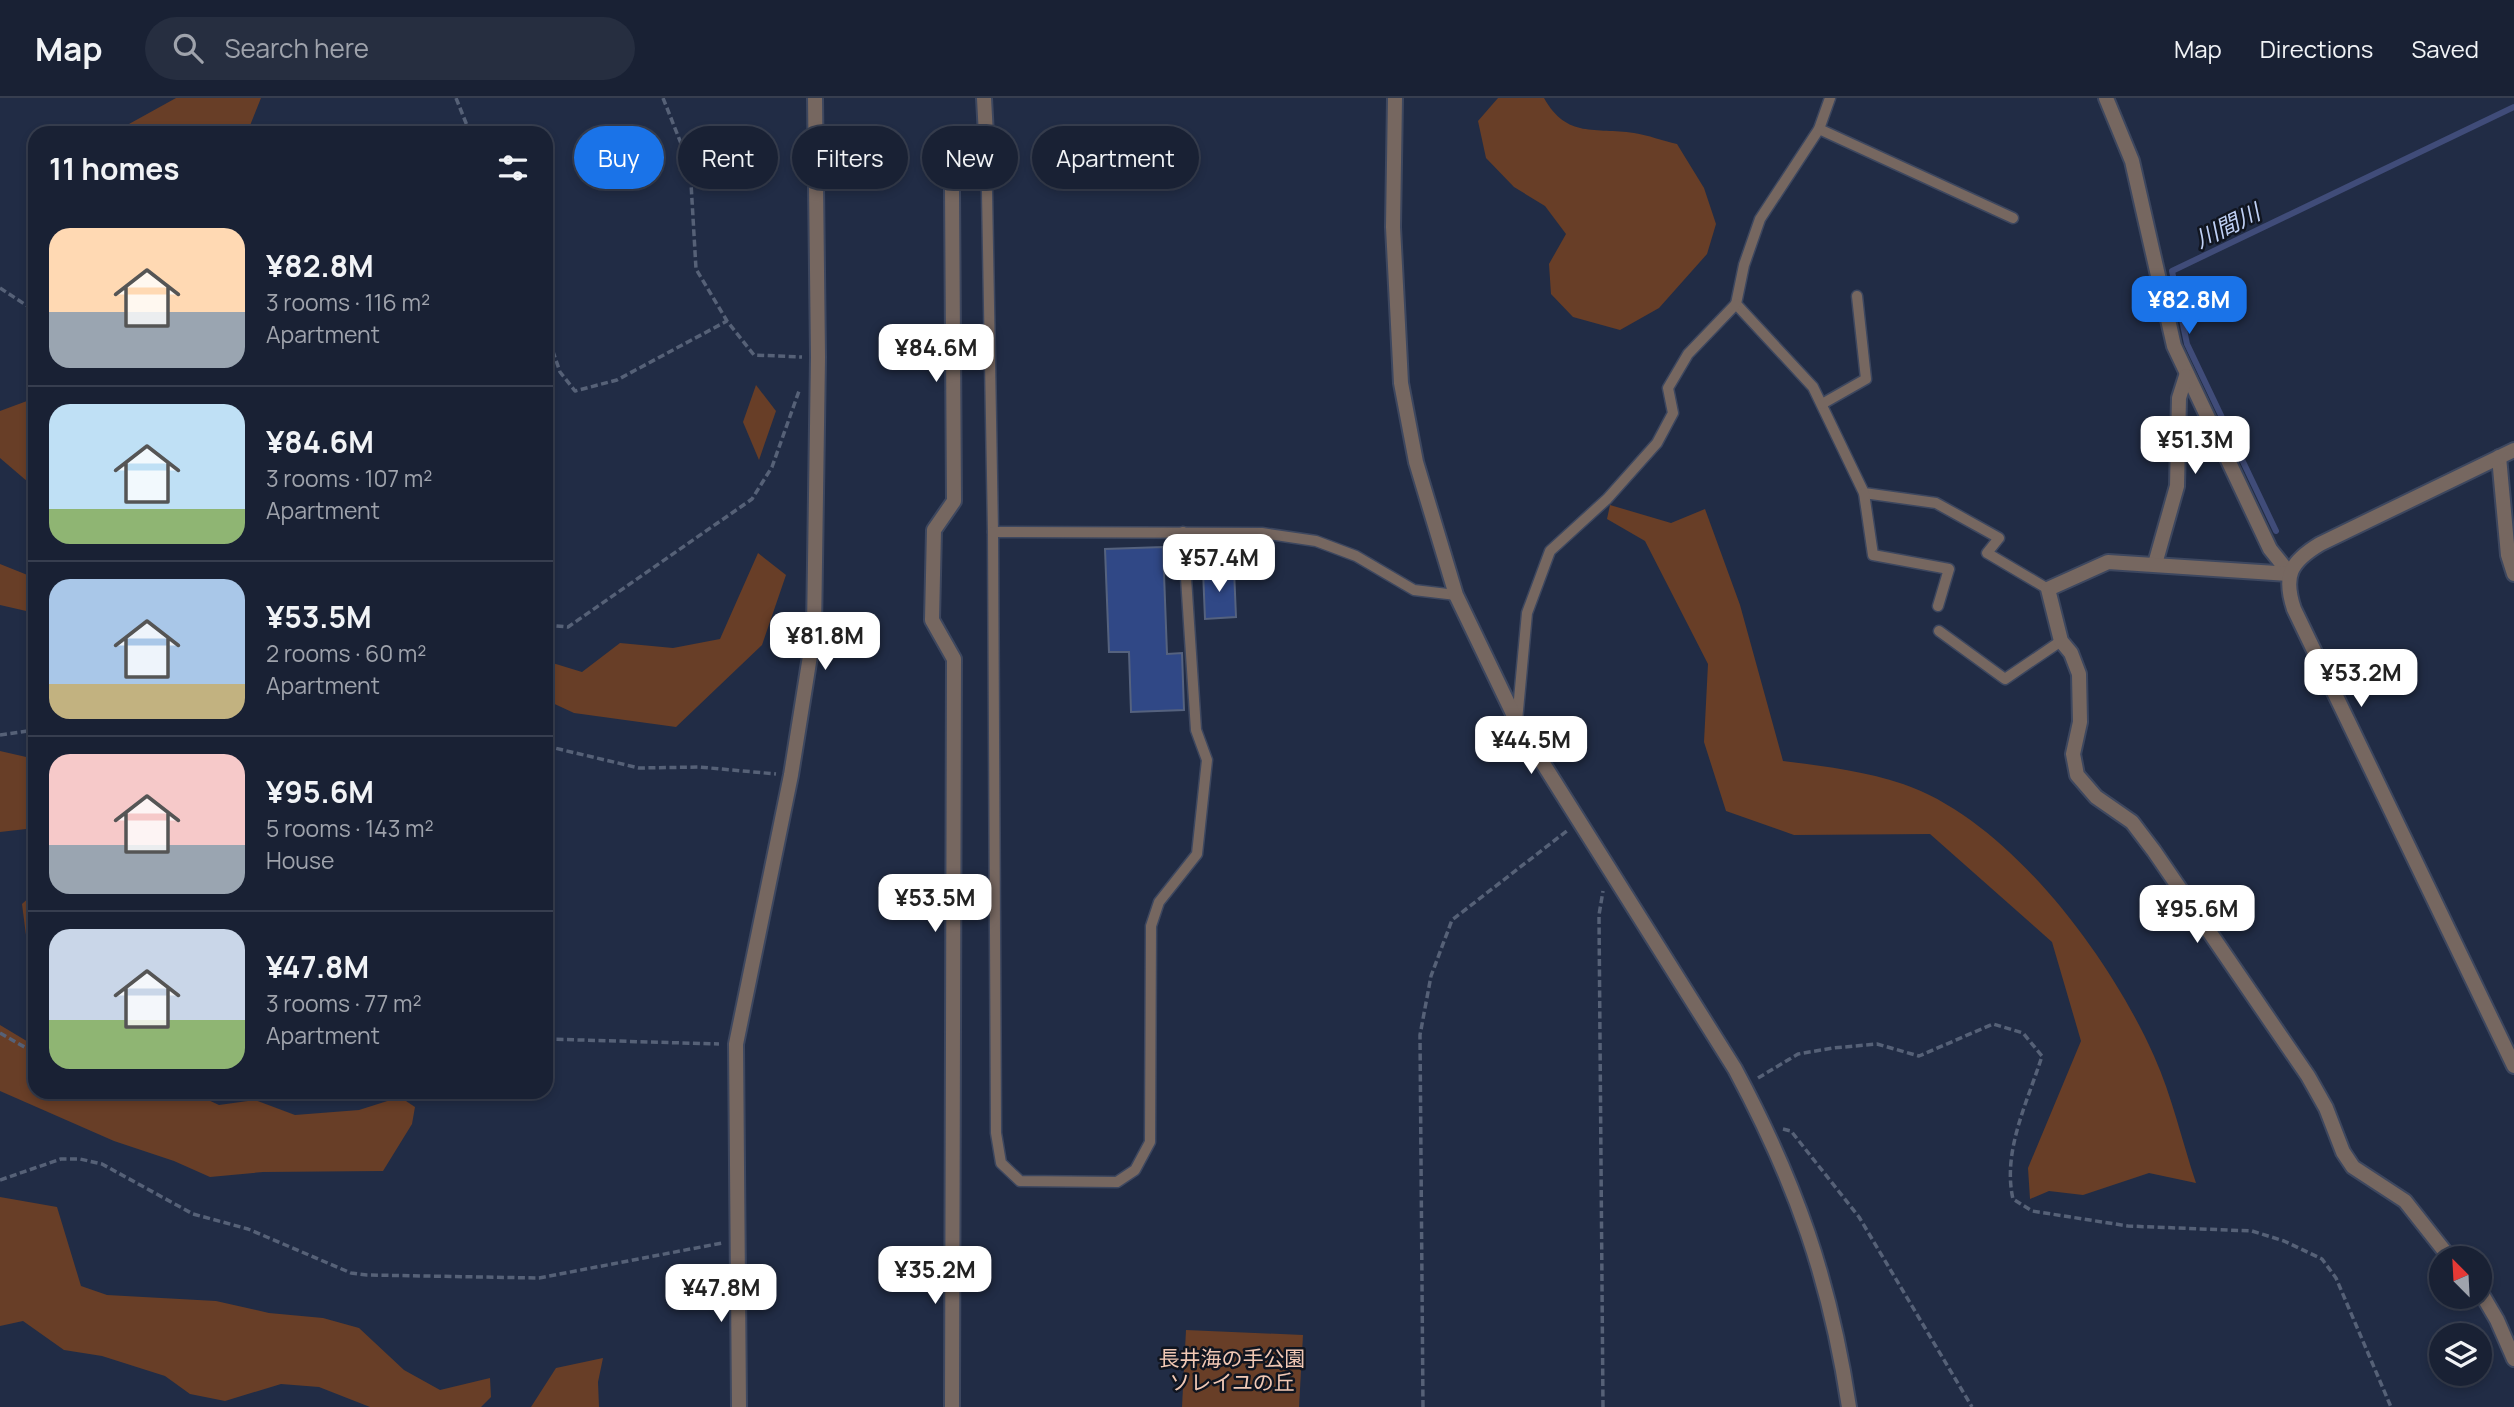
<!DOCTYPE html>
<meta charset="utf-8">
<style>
body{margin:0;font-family:Manrope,"Noto Sans JP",sans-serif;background:#262e40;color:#f1f3f6;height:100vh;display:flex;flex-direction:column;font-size:26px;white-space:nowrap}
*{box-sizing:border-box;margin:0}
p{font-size:23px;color:#9fa3ac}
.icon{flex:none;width:38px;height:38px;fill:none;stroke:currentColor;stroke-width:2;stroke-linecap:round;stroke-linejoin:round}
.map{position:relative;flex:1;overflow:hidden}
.sheet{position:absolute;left:28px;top:28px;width:525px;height:973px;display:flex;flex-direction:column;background:#192134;border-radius:21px;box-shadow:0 4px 10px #0003,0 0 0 2px #373e4f}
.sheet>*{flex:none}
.hud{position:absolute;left:574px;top:28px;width:665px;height:63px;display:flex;gap:14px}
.needle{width:46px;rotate:336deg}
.fabs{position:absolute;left:2429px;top:1148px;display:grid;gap:14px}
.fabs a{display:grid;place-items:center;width:63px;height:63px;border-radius:50%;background:#192134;box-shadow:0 4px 10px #0003,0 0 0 2px #373e4f;font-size:35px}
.price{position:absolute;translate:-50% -60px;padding:0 16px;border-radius:14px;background:#fff;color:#222;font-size:23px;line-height:46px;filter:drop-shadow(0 2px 4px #0008)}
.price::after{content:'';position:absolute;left:50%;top:42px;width:21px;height:16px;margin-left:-10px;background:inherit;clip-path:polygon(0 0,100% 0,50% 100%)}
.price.active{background:#1a73e8;color:#fff}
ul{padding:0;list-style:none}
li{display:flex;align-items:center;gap:21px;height:175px;padding:0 21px}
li+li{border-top:2px solid #373e4f}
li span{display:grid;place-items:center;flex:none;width:196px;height:140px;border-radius:21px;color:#555}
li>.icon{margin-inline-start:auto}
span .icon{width:84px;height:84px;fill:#fffc;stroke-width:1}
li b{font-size:30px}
h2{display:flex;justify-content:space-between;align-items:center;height:84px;padding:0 21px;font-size:30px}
.tag{padding:0 24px;border-radius:32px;background:#192134;box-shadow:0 4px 10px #0003,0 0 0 2px #373e4f;font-size:24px;line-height:63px}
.tag.active{background:#1a73e8;color:#fff}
header{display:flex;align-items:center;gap:42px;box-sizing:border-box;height:98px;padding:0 35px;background:#192134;border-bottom:2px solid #373e4f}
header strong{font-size:33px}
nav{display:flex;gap:38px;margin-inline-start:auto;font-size:24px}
.search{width:490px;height:63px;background:#262e40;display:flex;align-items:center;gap:18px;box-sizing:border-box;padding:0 24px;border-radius:38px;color:#9fa3ac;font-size:26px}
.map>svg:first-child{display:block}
.green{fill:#683e27}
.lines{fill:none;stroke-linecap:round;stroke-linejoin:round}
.stream{stroke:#404c79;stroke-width:6}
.building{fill:#304886;stroke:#55627e;stroke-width:2}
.service-casing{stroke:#3d475f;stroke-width:13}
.minor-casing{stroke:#3d475f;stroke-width:18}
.tertiary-casing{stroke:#3d475f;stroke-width:18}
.path{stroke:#566177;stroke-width:3.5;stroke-dasharray:7 3.5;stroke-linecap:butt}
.service{stroke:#766760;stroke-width:10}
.minor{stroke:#766760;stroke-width:14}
.tertiary{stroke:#766760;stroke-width:14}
.labels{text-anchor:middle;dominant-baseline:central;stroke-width:5;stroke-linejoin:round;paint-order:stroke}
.park-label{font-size:21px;fill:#f1c8b4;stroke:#101520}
.water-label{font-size:23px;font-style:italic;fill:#bfd0f5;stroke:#101520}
</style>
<header>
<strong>Map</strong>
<div class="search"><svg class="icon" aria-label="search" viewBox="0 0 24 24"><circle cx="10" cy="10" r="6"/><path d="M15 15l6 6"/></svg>Search here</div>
<nav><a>Map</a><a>Directions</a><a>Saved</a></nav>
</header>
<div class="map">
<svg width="2514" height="1309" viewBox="0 0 2514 1309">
<rect width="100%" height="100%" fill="#212c45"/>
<!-- green -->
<g class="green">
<path d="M 176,0 L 261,0 L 247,35 L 97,35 L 99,32 L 129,26 Z"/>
<path d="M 1498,0 L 1544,0 C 1567,41 1595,29 1634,35 C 1648,37 1663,43 1677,46 L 1704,90 L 1716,126 L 1707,156 L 1659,210 L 1620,232 L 1573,219 L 1551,196 L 1549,166 L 1566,136 L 1545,108 L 1514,89 L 1486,60 L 1478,23 Z"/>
<path d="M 756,287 L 776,313 L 759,362 L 743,324 Z"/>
<path d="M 35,300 L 35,390 L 0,360 L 0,313 Z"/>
<path d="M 1610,407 L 1671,425 L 1705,411 L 1740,507 L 1783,663 C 1823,668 1864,673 1903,686 C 2009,722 2110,859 2154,958 C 2172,998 2182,1043 2196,1085 L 2149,1075 L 2083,1097 L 2049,1093 L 2030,1101 L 2028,1070 L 2081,943 L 2052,844 L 1930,736 L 1794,737 L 1726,713 L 1704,644 L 1708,566 L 1645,443 L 1607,421 Z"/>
<path d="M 758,455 L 786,477 L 762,547 L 676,629 L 574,615 L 546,602 L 546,563 L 582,574 L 620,545 L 673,550 L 720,541 Z"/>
<path d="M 0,466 L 35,480 L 35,515 L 0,507 Z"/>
<path d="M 0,653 L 35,661 L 35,730 L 0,734 Z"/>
<path d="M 35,794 L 35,847 L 27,845 L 22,806 Z"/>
<path d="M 0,927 L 35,948 L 35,994 L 191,994 L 219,1007 L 255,1002 L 295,1017 L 359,1012 L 400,999 L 415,1009 L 412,1026 L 383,1073 L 263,1074 L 210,1079 L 174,1063 L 114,1043 L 0,993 Z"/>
<path d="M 0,1099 L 57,1109 L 81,1188 L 107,1197 L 216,1203 L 269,1215 L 323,1220 L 359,1230 L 404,1272 L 440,1292 L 490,1280 L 491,1299 L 481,1309 L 370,1309 L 319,1289 L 281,1286 L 225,1303 L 190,1296 L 165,1278 L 102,1258 L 64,1252 L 23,1223 L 0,1228 Z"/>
<path d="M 1186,1232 L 1303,1237 L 1299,1309 L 1182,1309 Z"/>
<path d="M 603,1260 L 598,1284 L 599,1309 L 531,1309 L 556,1270 Z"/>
</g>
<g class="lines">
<!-- stream -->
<path class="stream" d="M 2276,433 L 2187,246 L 2172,173 L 2514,9"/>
</g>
<!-- building -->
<g class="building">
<path d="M 1163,449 L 1167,556 L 1182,555 L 1184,612 L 1131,614 L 1129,554 L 1109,554 L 1105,451 Z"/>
<path d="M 1234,471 L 1236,519 L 1205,521 L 1203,472 Z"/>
</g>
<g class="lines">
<!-- service casing -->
<g class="service-casing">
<g id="service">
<path d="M 1830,0 L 1819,31 L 1760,121 L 1744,167 L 1736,206 L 1813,289 L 1864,395 L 1936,405 L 1999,440 L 1987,455 L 2048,491"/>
<path d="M 1819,31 L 2013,120"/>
<path d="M 986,37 L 993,434 L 996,1035 L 1001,1065 L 1020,1083 L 1117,1084 L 1135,1072 L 1150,1044 L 1151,828 L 1159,804 L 1197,756 L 1207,662 L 1196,632 L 1183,434"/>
<path d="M 1822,306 L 1866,281 L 1857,198"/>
<path d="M 1864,395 L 1873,457 L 1949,471 L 1938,508"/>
<path d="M 993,434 L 1262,435 L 1316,443 L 1356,458 L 1414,492 L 1456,497"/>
<path d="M 1939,533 L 2005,581 L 2061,543"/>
<path d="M 1517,623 L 1527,515 L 1550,453 L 1607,401 L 1657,345 L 1673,315 L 1668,290 L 1688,256 L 1736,206"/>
</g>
</g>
<!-- minor casing -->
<g class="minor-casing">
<g id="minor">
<path d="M 2106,0 L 2132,63 L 2174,248 L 2270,451 L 2290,476"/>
<path d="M 2499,359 L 2508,457 L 2514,476"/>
<path d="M 2155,466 L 2177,388 L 2179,300 L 2186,278"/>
<path d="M 2290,476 L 2108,464 L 2048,491 L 2061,543 L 2071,555 L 2079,576 L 2080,624 L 2073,656 L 2077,677 L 2096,699 L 2132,724 L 2154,753 L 2308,978 L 2326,1010 L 2343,1054 L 2353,1069 L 2405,1103 L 2450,1160"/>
<path d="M 2480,1193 L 2497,1222 L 2514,1261"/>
<path d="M 739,1309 L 736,946 L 791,677 L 814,533 L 818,259 L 815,0"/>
</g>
</g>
<!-- tertiary casing -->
<g class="tertiary-casing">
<g id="tertiary">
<path d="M 1395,0 L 1393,129 L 1401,285 L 1416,364 L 1456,497 L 1517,624 L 1735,971 C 1796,1085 1830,1182 1849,1309"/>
<path d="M 2514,352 L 2320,446 C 2290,464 2283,478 2294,511 L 2514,968"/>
<path d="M 952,1309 L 954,561 L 932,522 L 934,432 L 954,403 L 952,89 L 965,57 L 986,37 L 984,0"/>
</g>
</g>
<!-- path -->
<g class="path">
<path d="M 456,0 L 470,35"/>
<path d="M 663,0 L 690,68 L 696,171 L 727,223 L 754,257 L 802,259"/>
<path d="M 0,190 L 35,213"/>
<path d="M 546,233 L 560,274 L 575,293 L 617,282 L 727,223"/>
<path d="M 35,315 C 26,329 27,343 35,358"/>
<path d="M 546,527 L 568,529 L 752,401 L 772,369 L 799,293"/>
<path d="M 0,637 L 35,632"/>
<path d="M 546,648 L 639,670 L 699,669 L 776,676"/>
<path d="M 0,935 L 35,955"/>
<path d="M 546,941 L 719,946"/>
<path d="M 1758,980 L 1798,956 L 1833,950 L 1877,946 L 1919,958 L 1993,926 L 2023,935 L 2042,958 C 2028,1003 2002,1053 2013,1101 L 2032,1113 L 2128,1128 L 2252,1133 L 2284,1143 L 2322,1161 L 2336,1180 L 2391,1309"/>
<path d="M 105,994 L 112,998"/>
<path d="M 1783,1031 L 1791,1033 L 1859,1119 L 1972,1309"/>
<path d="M 0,1082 L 61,1061 L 80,1061 L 102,1066 L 193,1116 L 248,1131 L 351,1175 L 367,1177 L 539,1180 L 722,1145"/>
<path d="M 1423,1309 L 1420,937 L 1431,878 L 1452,822 L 1568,732"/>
<path d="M 1603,1309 L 1599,817 L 1603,793"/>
</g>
<!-- service -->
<use href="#service" class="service"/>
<!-- minor -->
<use href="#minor" class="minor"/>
<!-- tertiary -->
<use href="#tertiary" class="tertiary"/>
</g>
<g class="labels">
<!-- park labels -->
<g class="park-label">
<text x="1232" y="1260">長井海の手公園<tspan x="1232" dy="24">ソレイユの丘</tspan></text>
</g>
<!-- water labels -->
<g class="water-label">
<text transform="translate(2227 127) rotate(-26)">川間川</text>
</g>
</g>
</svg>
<div class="fabs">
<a><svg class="needle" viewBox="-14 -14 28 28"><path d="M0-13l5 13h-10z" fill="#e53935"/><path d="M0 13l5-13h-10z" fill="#9fa3ac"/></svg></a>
<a><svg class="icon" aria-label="layers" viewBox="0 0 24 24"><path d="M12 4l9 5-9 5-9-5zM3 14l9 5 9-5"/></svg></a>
</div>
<b class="price active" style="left:2189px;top:238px">¥82.8M</b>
<b class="price" style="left:936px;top:286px">¥84.6M</b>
<b class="price" style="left:2195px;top:378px">¥51.3M</b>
<b class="price" style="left:1219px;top:496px">¥57.4M</b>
<b class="price" style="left:825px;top:574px">¥81.8M</b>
<b class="price" style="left:2361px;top:611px">¥53.2M</b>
<b class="price" style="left:1531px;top:678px">¥44.5M</b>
<b class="price" style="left:935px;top:836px">¥53.5M</b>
<b class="price" style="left:2197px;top:847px">¥95.6M</b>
<b class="price" style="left:935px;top:1208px">¥35.2M</b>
<b class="price" style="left:721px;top:1226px">¥47.8M</b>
<div class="hud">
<a class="tag active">Buy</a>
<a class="tag">Rent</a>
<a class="tag">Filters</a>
<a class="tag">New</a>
<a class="tag">Apartment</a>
</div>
<section class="sheet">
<h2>11 homes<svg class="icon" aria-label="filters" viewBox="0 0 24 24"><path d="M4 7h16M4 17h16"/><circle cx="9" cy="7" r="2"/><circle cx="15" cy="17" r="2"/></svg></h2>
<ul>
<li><span style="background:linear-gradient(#ffd9b3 60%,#9aa5b1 0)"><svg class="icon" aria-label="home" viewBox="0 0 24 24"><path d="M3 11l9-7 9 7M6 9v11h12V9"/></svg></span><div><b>¥82.8M</b><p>3 rooms · 116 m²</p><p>Apartment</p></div></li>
<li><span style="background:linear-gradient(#bfe0f5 75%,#8fb573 0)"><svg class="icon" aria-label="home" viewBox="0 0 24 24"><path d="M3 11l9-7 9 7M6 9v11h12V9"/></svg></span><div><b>¥84.6M</b><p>3 rooms · 107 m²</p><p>Apartment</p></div></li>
<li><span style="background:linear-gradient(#a9c7e8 75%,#c2b280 0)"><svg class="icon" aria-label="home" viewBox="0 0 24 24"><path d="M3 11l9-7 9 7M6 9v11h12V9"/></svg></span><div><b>¥53.5M</b><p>2 rooms · 60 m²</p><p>Apartment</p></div></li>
<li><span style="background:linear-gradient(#f6c9c9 65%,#9aa5b1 0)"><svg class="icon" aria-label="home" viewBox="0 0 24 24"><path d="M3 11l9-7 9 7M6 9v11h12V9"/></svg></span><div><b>¥95.6M</b><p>5 rooms · 143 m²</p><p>House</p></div></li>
<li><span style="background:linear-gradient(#c9d6e8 65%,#8fb573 0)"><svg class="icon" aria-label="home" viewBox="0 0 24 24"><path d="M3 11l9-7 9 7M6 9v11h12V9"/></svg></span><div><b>¥47.8M</b><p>3 rooms · 77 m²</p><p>Apartment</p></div></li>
</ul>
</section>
</div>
